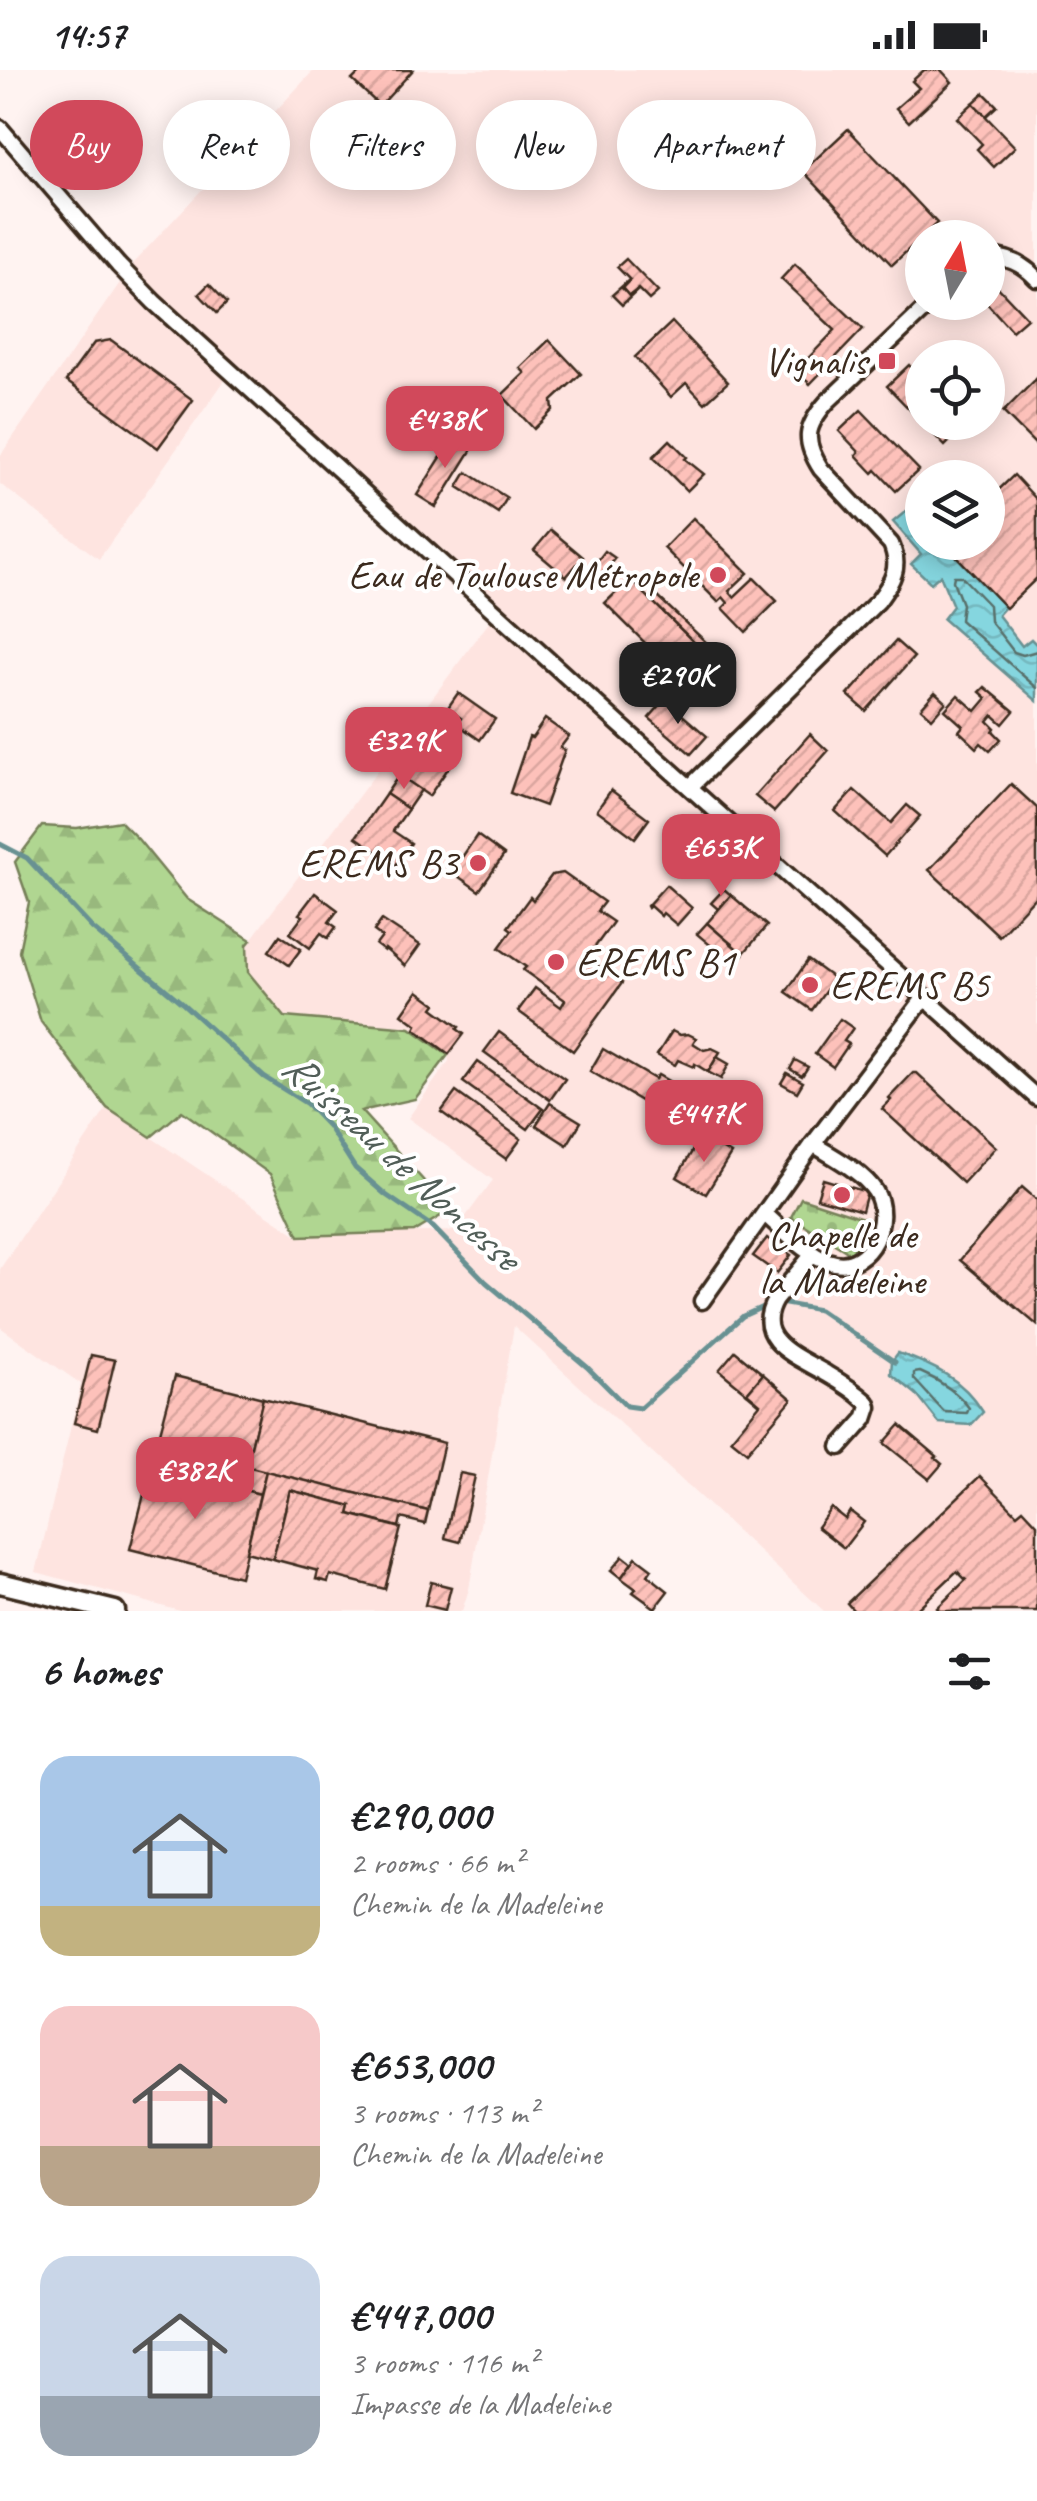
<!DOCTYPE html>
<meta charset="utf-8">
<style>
body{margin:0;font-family:Caveat,sans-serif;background:#f6f6f6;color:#202124;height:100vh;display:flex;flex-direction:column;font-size:38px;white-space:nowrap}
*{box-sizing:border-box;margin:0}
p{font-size:32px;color:#757577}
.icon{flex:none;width:55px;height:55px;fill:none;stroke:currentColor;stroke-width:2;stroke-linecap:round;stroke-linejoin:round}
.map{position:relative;height:1541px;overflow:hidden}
.sheet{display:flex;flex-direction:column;background:#fff;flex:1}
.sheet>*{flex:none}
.top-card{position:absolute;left:30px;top:30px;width:978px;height:90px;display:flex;gap:20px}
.needle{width:65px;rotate:10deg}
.fabs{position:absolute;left:905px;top:150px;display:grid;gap:20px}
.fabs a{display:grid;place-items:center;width:100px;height:100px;border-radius:50%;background:#fff;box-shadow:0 5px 25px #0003;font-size:50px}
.price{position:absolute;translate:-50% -85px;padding:0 22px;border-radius:20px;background:#d1495b;color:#fff;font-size:32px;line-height:65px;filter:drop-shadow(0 2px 5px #0008)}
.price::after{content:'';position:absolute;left:50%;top:60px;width:30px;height:22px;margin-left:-15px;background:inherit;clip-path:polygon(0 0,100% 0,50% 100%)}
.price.selected{background:#222;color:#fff}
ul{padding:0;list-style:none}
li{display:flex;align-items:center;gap:30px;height:250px;padding:0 40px}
li span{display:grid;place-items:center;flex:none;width:280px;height:200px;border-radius:30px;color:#555}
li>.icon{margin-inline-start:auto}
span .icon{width:120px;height:120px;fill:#fffc;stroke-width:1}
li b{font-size:42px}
h2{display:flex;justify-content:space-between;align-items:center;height:120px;padding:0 40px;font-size:42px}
.pill{padding:0 35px;border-radius:45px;background:#fff;box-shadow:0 5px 25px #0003;font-size:35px;line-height:90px}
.pill.selected{background:#d1495b;color:#fff}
.status{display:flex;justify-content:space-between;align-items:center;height:70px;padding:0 50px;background:#fff;direction:ltr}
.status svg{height:28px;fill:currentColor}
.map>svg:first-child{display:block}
.built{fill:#fee4e0;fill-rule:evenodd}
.forest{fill:url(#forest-firs);stroke:#768058;stroke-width:2.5}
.cemetery{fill:url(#cemetery-stones);stroke:#768058;stroke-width:2.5}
.water{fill:url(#water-waves);stroke:#679192;stroke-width:2.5}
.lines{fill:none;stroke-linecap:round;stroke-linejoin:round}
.shore{stroke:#596f6b;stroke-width:2.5}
.stream{stroke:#679192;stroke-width:5}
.building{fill:url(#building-hatch);stroke:#3b2a1e;stroke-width:2.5}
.minor-casing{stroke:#3b2a1e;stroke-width:21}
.tertiary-casing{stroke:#3b2a1e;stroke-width:25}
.minor{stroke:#fff;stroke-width:14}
.tertiary{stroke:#fff;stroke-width:18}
.poi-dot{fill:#d1495b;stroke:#fff;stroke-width:4}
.labels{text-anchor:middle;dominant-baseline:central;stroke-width:8;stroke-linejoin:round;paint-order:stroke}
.poi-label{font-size:40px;fill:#3b2a1e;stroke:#fff;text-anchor:end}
.water-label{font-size:42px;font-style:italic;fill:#515e58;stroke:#fff}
</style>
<div class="status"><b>14:57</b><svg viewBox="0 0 49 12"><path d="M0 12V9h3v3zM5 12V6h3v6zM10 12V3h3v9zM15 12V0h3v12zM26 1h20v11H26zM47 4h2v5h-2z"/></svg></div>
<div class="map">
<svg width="1037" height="1541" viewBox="0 0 1037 1541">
<defs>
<pattern id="forest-firs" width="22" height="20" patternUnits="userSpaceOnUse" patternTransform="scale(2.5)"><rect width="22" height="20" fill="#b0d691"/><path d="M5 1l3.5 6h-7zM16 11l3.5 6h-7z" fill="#98b87d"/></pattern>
<pattern id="cemetery-stones" width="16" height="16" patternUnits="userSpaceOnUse" patternTransform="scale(2.5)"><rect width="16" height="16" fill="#b0d691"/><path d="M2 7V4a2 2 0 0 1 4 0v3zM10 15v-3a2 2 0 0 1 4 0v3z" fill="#98b87d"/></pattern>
<pattern id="water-waves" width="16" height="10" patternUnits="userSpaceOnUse" patternTransform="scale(2.5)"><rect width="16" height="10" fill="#85d6df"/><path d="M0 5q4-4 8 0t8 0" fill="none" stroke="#74b8bf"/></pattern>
<pattern id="building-hatch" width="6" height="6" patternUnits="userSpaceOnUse" patternTransform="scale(2.5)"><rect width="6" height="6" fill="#fdc1ba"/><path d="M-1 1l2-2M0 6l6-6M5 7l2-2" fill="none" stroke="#daa69f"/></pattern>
</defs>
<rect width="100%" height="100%" fill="#fff3f1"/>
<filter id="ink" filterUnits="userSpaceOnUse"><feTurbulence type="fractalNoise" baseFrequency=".01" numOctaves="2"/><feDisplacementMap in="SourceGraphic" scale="20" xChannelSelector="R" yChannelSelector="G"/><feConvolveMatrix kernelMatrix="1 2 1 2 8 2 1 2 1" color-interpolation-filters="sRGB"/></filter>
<g filter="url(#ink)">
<!-- built -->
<path class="built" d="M 314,0 L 1037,0 L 1037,1541 L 824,1541 L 514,1256 L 469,1519 L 462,1541 L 180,1541 L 36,1502 L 81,1314 L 0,1257 L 0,1199 L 107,1038 L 299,1166 L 455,1161 L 493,1110 L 408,1048 L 449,991 L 448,985 L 410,958 L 285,947 L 248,902 L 247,875 L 502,535 L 369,417 L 237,293 L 99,489 L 0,414 L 0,386 L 135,191 ZM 922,168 L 988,168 L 988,232 L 922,232 ZM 922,288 L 988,288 L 988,352 L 922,352 ZM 922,408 L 988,408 L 988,472 L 922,472 Z"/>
<!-- forest -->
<path class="forest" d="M 120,751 L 138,769 L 187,829 L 251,870 L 247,875 L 248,902 L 285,947 L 410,958 L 448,985 L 415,1029 L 361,1041 L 432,1120 L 444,1144 L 414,1162 L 299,1166 L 270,1104 L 182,1041 L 151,1067 L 107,1038 L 41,952 L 19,881 L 29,832 L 15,792 L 42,756 L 77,758 Z"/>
<!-- cemetery -->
<path class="cemetery" d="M 801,1128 L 872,1151 L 851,1184 L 791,1147 Z"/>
<!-- water -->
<g class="water">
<path d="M 910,438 L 922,451 L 922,472 L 943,473 L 1005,537 L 998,545 L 1022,576 L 1031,569 L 1037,575 L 1037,631 L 943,549 L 953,536 L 940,505 L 931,513 L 911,494 L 921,484 L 893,452 Z"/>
<path d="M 898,1283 C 933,1295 963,1309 983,1342 L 971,1355 L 939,1353 L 916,1324 L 891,1304 L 892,1291 Z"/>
</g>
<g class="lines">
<!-- shore -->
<g class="shore">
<path d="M 1037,581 L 1023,585 L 1014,582 L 990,551 L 989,535 L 961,506 L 954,506 L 953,511 L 962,534 L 960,550 L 1037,618"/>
<path d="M 920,1302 C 938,1310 957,1321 969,1338 L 967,1343 L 944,1342 L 914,1309 L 914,1303 Z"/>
</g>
<!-- stream -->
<g class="stream">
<path d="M 0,774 L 27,788 L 92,858 L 182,933 L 264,1007 L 307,1034 L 328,1056 L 355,1098 L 386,1125 L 433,1157 L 486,1212 L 587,1297 L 626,1336 L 640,1338 L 743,1246 L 769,1234"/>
<path d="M 780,1233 L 819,1240 L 895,1292"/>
</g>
</g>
<!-- building -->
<g class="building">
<path d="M 362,0 L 413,0 L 380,36 L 352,10 Z"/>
<path d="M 924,0 L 941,0 L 952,12 L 909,52 L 896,38 L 919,18 L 912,11 Z"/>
<path d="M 984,23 L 997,36 L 986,46 L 973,33 Z"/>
<path d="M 973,33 L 1015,77 L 994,97 L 977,79 L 982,74 L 957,48 Z"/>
<path d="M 848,59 L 937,153 L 892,195 L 803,101 Z"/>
<path d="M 626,189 L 658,222 L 649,230 L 638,219 L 629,226 L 622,218 L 630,210 L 617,197 Z"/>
<path d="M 795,194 L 863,259 L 810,314 L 796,301 L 835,260 L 781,209 Z"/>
<path d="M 629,210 L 622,218 L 629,226 L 638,220 L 622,235 L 612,225 Z"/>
<path d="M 994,213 L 1027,248 L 1012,261 L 986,232 L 988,219 Z"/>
<path d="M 209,214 L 227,233 L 217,243 L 199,224 Z"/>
<path d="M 672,252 L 728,312 L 705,333 L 686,313 L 671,327 L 635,287 Z"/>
<path d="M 111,270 L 193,330 L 158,378 L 66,311 L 94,273 Z"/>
<path d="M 549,270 L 581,304 L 552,331 L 553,340 L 534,359 L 502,325 L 525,303 L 520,298 Z"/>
<path d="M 909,295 L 922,309 L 922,352 L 965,352 L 967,354 L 945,376 L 887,316 Z"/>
<path d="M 1037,308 L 1037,376 L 1003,342 Z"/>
<path d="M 861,340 L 919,400 L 896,421 L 876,400 L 873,403 L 856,385 L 859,382 L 839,361 Z"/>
<path d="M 455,365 L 474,376 L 436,437 L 417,425 Z"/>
<path d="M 670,370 L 687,387 L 685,389 L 704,404 L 687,421 L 653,387 Z"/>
<path d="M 467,402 L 507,428 L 498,443 L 458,417 Z"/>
<path d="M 1014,405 L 1037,430 L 1037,508 L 1006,538 L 943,472 L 988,472 L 988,430 Z"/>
<path d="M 693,448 L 748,503 L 729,521 L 734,527 L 754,508 L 777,531 L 746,562 L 723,538 L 728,533 L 723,527 L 718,532 L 664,478 Z"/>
<path d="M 551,460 L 583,487 L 566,507 L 534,480 Z"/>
<path d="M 605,481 L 615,488 L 601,505 L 592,498 Z"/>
<path d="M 630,509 L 702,580 L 677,605 L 605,533 Z"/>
<path d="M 656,525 L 708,574 L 702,580 L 651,530 Z"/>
<path d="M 896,571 L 914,587 L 866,641 L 848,625 Z"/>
<path d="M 985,617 L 1014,641 L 1003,654 L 993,645 L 988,651 L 995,658 L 993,661 L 1001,669 L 990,681 L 981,673 L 977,678 L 959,661 L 963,656 L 945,640 L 958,625 L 976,641 L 987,628 L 980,622 Z"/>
<path d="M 935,622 L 946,632 L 932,648 L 921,638 Z"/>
<path d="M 458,623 L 495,649 L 480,670 L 457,654 L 461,648 L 447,639 Z"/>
<path d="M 665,630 L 707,666 L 691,684 L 649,648 Z"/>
<path d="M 545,649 L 569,666 L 560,678 L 565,680 L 545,736 L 510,723 L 529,667 L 532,668 Z"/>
<path d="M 810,664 L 828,681 L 774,742 L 755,726 Z"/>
<path d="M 416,675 L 449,697 L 429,726 L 397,704 Z"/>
<path d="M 399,705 L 421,720 L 408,739 L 386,724 Z"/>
<path d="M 1011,714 L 1037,738 L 1037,825 L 999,866 L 929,800 Z"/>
<path d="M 611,720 L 649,749 L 635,768 L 597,740 Z"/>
<path d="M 854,720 L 891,753 L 907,735 L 920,746 L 885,786 L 835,741 Z"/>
<path d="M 386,724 L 408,739 L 393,761 L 411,773 L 396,795 L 356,767 Z"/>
<path d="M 477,765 L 504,785 L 479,821 L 452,802 Z"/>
<path d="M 563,803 L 604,832 L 597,841 L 613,852 L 587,888 L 622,913 L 573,981 L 518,941 L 535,918 L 561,937 L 565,930 L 523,900 L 526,897 L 499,878 L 512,860 L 508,857 L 530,827 L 533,830 L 552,805 Z"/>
<path d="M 666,815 L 692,838 L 677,855 L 663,843 L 661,846 L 650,836 L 648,838 L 647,836 Z"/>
<path d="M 724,819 L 731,825 L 718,839 L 711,833 Z"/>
<path d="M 315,823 L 338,840 L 329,852 L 336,857 L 328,868 L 321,863 L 310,878 L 290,863 L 303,846 L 299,844 Z"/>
<path d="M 731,825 L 767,856 L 743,884 L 707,853 Z"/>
<path d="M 382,850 L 420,875 L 405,896 L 385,879 L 384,881 L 376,875 L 382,867 L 374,861 Z"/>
<path d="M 707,853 L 743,884 L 734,895 L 697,864 Z"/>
<path d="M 280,865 L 301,879 L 289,895 L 269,881 Z"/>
<path d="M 808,890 L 834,909 L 812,940 L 786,922 Z"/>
<path d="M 418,921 L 436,934 L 433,938 L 459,957 L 457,959 L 464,964 L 449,984 L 415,959 L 417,955 L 402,944 Z"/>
<path d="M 840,949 L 853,958 L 844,971 L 849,974 L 833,997 L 815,984 Z"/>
<path d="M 672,961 L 680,965 L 688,964 L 696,968 L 693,973 L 704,980 L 712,978 L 720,982 L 708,1002 L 695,994 L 694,997 L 678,990 L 675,995 L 657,985 Z"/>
<path d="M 499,962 L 565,1009 L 550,1030 L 484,982 Z"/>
<path d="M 603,979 L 655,1009 L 658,1005 L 677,1016 L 663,1044 L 590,1001 Z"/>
<path d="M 717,987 L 729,994 L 721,1009 L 708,1002 Z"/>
<path d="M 795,990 L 808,997 L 802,1006 L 790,999 Z"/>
<path d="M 478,992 L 543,1039 L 528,1059 L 463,1012 Z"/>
<path d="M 787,1003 L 803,1012 L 797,1022 L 781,1013 Z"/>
<path d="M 913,1003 L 917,1003 L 996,1077 L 963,1113 L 882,1039 L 891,1030 L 889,1028 Z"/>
<path d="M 456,1022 L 521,1069 L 506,1089 L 441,1042 Z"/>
<path d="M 550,1033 L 581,1052 L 567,1075 L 536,1055 Z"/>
<path d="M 701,1066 L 731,1084 L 706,1124 L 677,1107 Z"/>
<path d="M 823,1109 L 867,1122 L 862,1141 L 817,1128 Z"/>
<path d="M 1022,1117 L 1037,1130 L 1037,1255 L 960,1190 Z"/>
<path d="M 767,1168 L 791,1185 L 777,1203 L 753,1186 Z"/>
<path d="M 735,1281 L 763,1304 L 747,1323 L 719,1300 Z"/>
<path d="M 91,1285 L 115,1290 L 98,1359 L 74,1353 Z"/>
<path d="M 763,1304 L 792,1329 L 747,1382 L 731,1369 L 760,1334 L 747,1323 Z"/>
<path d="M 175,1306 L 263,1328 L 246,1397 L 157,1374 Z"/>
<path d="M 263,1328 L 444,1373 L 428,1441 L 246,1397 Z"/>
<path d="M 900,1355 L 937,1386 L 935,1388 L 942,1394 L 929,1409 L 884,1373 Z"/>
<path d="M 160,1374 L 266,1401 L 260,1424 L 154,1398 Z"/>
<path d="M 151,1397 L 260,1424 L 240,1507 L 130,1479 Z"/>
<path d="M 266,1401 L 428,1441 L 425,1454 L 401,1448 L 399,1457 L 349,1444 L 351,1436 L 290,1420 L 273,1489 L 246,1482 Z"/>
<path d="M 460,1403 L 475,1406 L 460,1472 L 445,1468 Z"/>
<path d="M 980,1406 L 1017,1444 L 1023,1439 L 1037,1454 L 1037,1541 L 940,1541 L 937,1538 L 966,1510 L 957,1501 L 915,1541 L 854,1541 L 847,1533 Z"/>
<path d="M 290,1420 L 351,1436 L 349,1444 L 401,1458 L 385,1519 L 330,1505 L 328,1512 L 316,1509 L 318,1501 L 273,1489 Z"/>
<path d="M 831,1438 L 845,1449 L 850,1441 L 864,1452 L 844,1478 L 817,1457 Z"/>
<path d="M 623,1486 L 632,1493 L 621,1508 L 611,1500 Z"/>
<path d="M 636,1487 L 652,1499 L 648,1505 L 668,1521 L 655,1538 L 633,1522 L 636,1519 L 621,1508 Z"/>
<path d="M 431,1512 L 451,1517 L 445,1540 L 425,1535 Z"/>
</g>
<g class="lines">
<!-- minor casing -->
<g class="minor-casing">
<g id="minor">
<path d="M 0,58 L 118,195 L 154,232 L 621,656 L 1037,1028"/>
<path d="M 988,187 C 1008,186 1023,194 1037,209"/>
<path d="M 690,717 L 878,531 C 893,511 901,497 891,474 L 821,399 C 803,371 805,357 827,332 L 932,232"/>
<path d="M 765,1144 C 784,1161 808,1188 835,1193 C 870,1200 893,1149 875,1121 C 862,1101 833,1087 813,1074"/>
<path d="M 813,1184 L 775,1230 C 751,1271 799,1287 827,1304 C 841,1312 855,1321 867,1332 L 869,1337 L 865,1349 L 840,1377"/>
<path d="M 702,1231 L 813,1074 L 925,927"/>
</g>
</g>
<!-- tertiary casing -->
<g class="tertiary-casing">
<path id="tertiary" d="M 0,1513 L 115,1541"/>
</g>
<!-- minor -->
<use href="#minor" class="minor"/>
<!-- tertiary -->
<use href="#tertiary" class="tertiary"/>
</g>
</g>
<!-- markers -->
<g class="poi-dot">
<rect x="877" y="281" width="20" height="20" rx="5"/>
<circle cx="718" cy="505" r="10"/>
<circle cx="478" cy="793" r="10"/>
<circle cx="556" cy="892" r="10"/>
<circle cx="810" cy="915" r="10"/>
<circle cx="842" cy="1125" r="10"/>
</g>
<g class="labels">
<!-- poi labels -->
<g class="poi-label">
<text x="867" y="291">Vignalis</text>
<text x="698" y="505">Eau de Toulouse Métropole</text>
<text x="458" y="793">EREMS B3</text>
<text x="576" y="892" text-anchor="start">EREMS B1</text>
<text x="830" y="915" text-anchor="start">EREMS B5</text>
<text x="842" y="1165" text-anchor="middle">Chapelle de<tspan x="842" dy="46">la Madeleine</tspan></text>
</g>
<!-- water labels -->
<g class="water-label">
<text transform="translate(401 1091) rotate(42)">Ruisseau de Noncesse</text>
</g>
</g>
</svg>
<div class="fabs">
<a><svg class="needle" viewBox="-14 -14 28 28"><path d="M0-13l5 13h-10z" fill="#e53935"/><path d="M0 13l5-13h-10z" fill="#757577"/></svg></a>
<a><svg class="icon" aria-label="locate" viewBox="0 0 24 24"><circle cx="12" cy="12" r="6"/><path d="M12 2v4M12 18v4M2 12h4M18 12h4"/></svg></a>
<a><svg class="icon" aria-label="layers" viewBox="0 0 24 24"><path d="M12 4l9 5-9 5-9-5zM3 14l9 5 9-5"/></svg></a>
</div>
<b class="price" style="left:445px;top:401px">€438K</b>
<b class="price selected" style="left:678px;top:657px">€290K</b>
<b class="price" style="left:404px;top:722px">€329K</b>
<b class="price" style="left:721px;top:829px">€653K</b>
<b class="price" style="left:704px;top:1095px">€447K</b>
<b class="price" style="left:195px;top:1452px">€382K</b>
<div class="top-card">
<a class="pill selected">Buy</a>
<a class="pill">Rent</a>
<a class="pill">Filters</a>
<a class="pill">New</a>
<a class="pill">Apartment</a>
</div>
</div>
<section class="sheet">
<h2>6 homes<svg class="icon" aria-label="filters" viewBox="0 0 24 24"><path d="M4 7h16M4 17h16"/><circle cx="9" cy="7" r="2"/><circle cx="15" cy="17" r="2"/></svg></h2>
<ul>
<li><span style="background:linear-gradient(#a9c7e8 75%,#c2b280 0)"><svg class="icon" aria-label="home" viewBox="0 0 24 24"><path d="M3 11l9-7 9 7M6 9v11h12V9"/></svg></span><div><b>€290,000</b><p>2 rooms · 66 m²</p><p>Chemin de la Madeleine</p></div></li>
<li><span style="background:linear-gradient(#f6c9c9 70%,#b9a48a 0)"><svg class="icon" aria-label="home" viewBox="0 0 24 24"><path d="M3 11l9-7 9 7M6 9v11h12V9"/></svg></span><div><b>€653,000</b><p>3 rooms · 113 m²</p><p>Chemin de la Madeleine</p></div></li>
<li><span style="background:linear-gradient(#c9d6e8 70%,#9aa5b1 0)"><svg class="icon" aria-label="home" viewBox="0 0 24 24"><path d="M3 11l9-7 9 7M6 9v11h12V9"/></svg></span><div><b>€447,000</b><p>3 rooms · 116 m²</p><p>Impasse de la Madeleine</p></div></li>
</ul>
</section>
